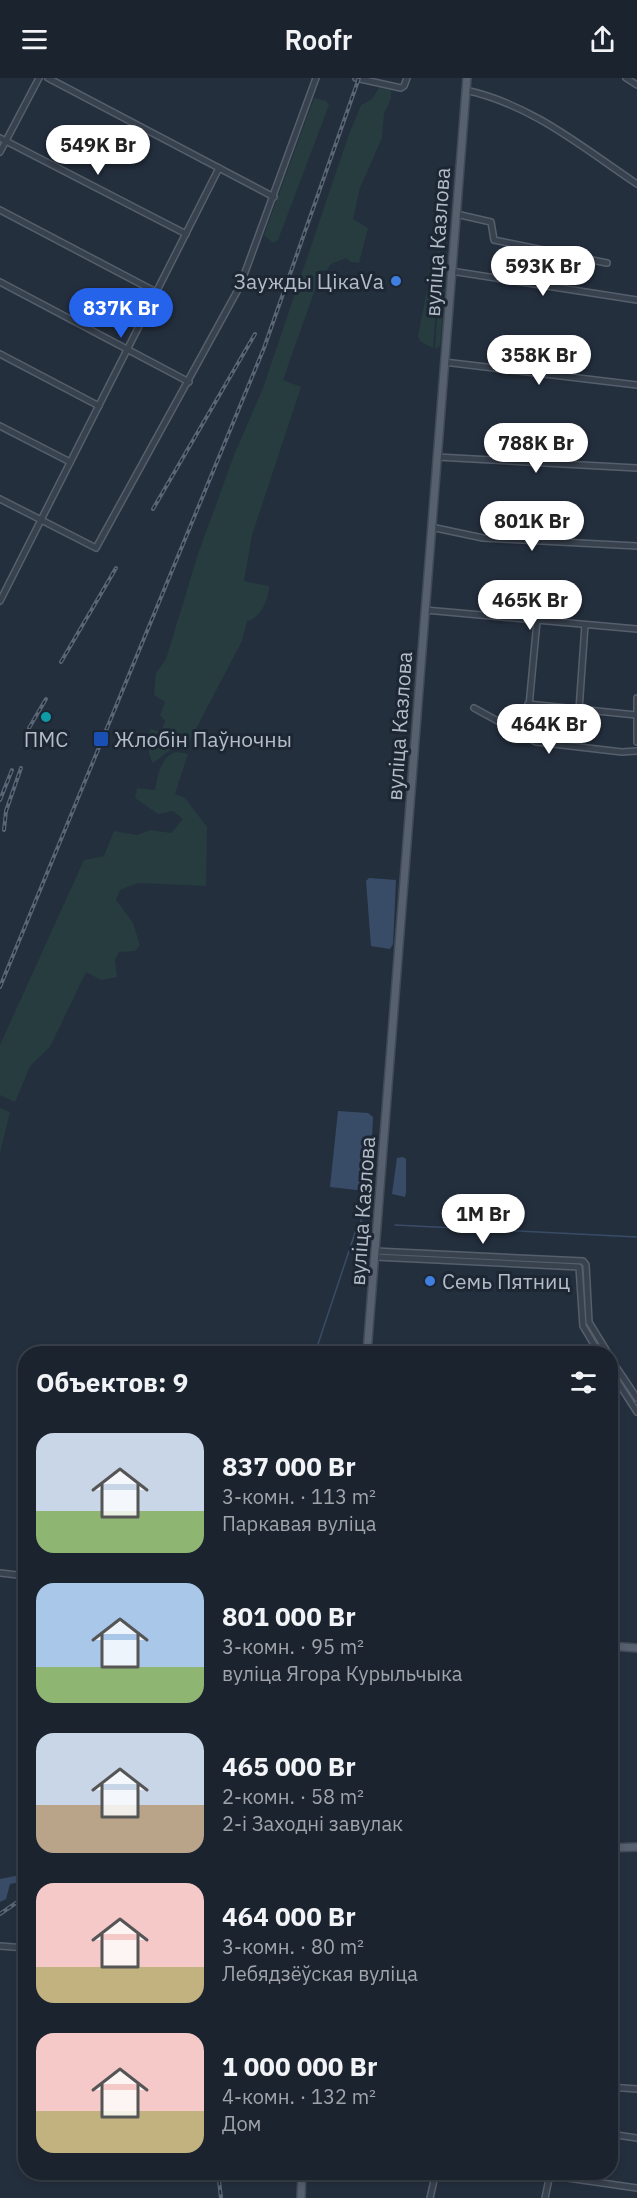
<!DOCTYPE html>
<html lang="ru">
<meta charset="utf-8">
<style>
body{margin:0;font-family:"IBM Plex Sans",sans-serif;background:#242b36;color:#f1f3f6;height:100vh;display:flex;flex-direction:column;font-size:22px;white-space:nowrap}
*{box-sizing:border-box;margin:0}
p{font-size:20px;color:#a0a4aa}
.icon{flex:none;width:33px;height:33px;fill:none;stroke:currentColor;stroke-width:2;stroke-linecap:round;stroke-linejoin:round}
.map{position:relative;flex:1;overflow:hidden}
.panel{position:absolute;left:18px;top:1268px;width:600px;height:834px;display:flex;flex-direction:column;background:#1b232e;border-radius:24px;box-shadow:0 3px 9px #0003,0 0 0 2px #39404a}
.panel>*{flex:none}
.price{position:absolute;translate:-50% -51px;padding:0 14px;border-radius:21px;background:#fff;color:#222;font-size:20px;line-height:39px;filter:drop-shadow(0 2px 3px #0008)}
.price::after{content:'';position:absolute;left:50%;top:36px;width:18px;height:14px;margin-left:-9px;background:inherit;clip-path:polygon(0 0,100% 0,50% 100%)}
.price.selected{background:#2563eb;color:#fff}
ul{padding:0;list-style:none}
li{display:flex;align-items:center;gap:18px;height:150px;padding:0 18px}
li span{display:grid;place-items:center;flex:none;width:168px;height:120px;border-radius:18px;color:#555}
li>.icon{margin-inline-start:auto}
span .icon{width:72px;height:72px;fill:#fffc;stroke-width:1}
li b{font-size:26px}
h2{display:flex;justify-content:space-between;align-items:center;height:72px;padding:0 18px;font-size:26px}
header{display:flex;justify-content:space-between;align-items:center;height:78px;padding:0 18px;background:#1b232e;font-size:27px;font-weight:600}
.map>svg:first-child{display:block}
.green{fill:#263c3f}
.water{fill:#394c67}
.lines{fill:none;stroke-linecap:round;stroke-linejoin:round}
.stream{stroke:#394c67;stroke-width:1.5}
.minor-casing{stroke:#565f6c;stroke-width:8}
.major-casing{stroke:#414a57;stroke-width:10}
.minor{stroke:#38414e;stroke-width:5}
.major{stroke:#56606e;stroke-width:7}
.rail-casing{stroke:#5a6575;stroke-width:4}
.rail{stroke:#1d2633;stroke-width:1.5;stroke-dasharray:4.5;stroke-linecap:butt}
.shop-dot{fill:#3f7fe0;stroke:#1d2633;stroke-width:2}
.culture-dot{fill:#0f9aa8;stroke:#1d2633;stroke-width:2}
.transit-dot{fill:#1a4fb4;stroke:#1d2633;stroke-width:2}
.labels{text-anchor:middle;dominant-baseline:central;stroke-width:6;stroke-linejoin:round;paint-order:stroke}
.street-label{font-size:21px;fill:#b4bcc9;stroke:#1d2633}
.poi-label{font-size:21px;fill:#b4bcc9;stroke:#1d2633;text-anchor:start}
</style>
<header><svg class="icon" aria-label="menu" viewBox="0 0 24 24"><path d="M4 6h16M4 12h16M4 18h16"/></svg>Roofr<svg class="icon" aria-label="share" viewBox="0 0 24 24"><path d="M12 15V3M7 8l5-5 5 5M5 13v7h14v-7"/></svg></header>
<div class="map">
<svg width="637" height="2120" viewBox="0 0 637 2120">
<rect width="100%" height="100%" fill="#242f3e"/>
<!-- green -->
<g class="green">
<path d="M 379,10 L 391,12 L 391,21 L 384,35 L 382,60 L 360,110 L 353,141 L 368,150 L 359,185 L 351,184 L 346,180 L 331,186 L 327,192 L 322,192 L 283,302 L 301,309 L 252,457 L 244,503 L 269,508 C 269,520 261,541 247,543 L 242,563 L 189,664 L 189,672 L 173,670 L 153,685 C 148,678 146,658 151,651 L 161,654 L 165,643 L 160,637 L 165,624 L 154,617 L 156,595 L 166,581 L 198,476 L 234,377 L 263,310 L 349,56 L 361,27 L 372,21 Z"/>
<path d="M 314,20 L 326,23 L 329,27 L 278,162 L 273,165 L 264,157 Z"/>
<path d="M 442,173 L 448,175 L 440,268 L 435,271 Z"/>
<path d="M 438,174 L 440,174 L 433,270 L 420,263 L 418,258 L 427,212 L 434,212 L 435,197 L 428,203 L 429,188 Z"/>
<path d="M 176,674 L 188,676 L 175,716 L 185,720 L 207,749 L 206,808 L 138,805 L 120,812 L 116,822 L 133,845 L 140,867 L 135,873 L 119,874 L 115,882 L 117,899 L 101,902 L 86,894 L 50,969 L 30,988 L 15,1024 L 0,1017 L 0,967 L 84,782 L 104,778 L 114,753 L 137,757 L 150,752 L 171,755 L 183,741 L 173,733 L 158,736 L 135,720 L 137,710 L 155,712 C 158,697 160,679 176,674 Z"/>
<path d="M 0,1030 L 10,1034 L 0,1075 Z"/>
</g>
<!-- water -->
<g class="water">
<path d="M 369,800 L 396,802 L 393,866 L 390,871 L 371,868 L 366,803 Z"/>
<path d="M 338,1033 L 368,1035 L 373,1039 L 370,1102 L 366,1113 L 330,1109 Z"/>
<path d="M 403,1079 L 406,1081 L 406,1114 L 405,1119 L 392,1116 L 397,1080 Z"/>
<path d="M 25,1796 L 25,1803 L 10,1806 L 6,1821 L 0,1824 L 0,1801 Z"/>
</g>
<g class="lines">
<!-- stream -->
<g class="stream">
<path d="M 361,1144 L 363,1113"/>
<path d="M 395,1147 L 637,1159"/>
<path d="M 315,1275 L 357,1149 L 361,1145 L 371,1146"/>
</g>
<!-- minor casing -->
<g class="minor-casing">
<g id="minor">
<path d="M 48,0 L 274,119"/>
<path d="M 356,0 L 401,10 L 404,8 L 407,0"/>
<path d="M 626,0 L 637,7"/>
<path d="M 465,12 C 531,26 582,69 637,106"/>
<path d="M 0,60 L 186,156"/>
<path d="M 0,74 L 39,0"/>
<path d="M 0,132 L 156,214"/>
<path d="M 456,136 L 491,144 L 494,162 L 607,185"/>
<path d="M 451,193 L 637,222"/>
<path d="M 0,204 L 189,304"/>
<path d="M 0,276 L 99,328"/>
<path d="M 444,284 L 637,307"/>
<path d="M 0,348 L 70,384"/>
<path d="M 437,379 L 637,390"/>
<path d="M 0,421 L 96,470 L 240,208 L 316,0"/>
<path d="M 431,449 L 483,460 L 637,468"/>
<path d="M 0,523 L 219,90"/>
<path d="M 425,532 L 637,551"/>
<path d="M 637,620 L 637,664"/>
<path d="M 528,626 L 636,637"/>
<path d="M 474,630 L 536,664 L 622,674 L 637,673"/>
<path d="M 579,632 L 585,547"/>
<path d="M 526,660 L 537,543"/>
<path d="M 375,1173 L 583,1183 L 586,1187 L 589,1244 L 608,1275"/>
<path d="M 375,1179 L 579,1189 L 583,1248 L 599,1275"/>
<path d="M 610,1280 L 637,1320"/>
<path d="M 610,1292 L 637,1334"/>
<path d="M 0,1495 L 26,1498"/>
<path d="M 0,1868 L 26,1870"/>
<path d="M 610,2009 L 637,2011"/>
<path d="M 610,2056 L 637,2060"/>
<path d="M 526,2094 L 637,2110"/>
<path d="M 430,2120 L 436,2094"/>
<path d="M 545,2120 L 550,2096"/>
</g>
</g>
<!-- major casing -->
<g class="major-casing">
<g id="major">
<path d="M 367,1275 L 467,0"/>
<path d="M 610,1568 L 637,1570"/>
<path d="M 610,1770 L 637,1769"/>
<path d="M 301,2120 L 302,2094"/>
</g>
</g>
<!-- minor -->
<use href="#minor" class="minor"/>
<!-- major -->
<use href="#major" class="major"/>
<!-- rail casing -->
<g class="rail-casing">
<g id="rail">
<path d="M 153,431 L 255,256"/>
<path d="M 61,584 L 116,490"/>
<path d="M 29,650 L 46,621"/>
<path d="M 0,722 L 12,692"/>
<path d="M 4,752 L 6,733 L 21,690"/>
<path d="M 0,909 L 264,270 L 359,0"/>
<path d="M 0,1836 L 26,1818"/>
<path d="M 218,2094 L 221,2120"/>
</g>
</g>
<!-- rail -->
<use href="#rail" class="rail"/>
</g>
<!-- markers -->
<g class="shop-dot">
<circle cx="396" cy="203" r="6"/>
<circle cx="430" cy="1203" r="6"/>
</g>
<circle class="culture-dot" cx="46" cy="639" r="6"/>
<rect class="transit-dot" x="93" y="653" width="16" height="16" rx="3"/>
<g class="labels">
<!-- street labels -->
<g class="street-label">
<text transform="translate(437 164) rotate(-86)">вуліца Казлова</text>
<text transform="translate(399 648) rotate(-86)">вуліца Казлова</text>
<text transform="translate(362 1133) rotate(-86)">вуліца Казлова</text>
</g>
<!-- poi labels -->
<g class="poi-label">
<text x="384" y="203" text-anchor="end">Заужды ЦікаVа</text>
<text x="46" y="661" text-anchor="middle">ПМС</text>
<text x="114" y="661">Жлобін Паўночны</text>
<text x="442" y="1203">Семь Пятниц</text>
</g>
</g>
</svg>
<b class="price" style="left:98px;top:98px">549K Br</b>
<b class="price" style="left:543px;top:219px">593K Br</b>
<b class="price selected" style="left:121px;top:261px">837K Br</b>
<b class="price" style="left:539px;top:308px">358K Br</b>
<b class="price" style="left:536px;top:396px">788K Br</b>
<b class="price" style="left:532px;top:474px">801K Br</b>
<b class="price" style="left:530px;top:553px">465K Br</b>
<b class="price" style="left:549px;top:677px">464K Br</b>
<b class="price" style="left:483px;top:1167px">1M Br</b>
<section class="panel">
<h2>Объектов: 9<svg class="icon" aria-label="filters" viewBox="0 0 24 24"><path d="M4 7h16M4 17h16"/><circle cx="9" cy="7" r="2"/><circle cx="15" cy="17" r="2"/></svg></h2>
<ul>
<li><span style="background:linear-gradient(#c9d6e8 65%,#8fb573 0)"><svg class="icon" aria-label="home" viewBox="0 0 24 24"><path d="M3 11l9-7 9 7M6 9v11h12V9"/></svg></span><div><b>837 000 Br</b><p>3-комн. · 113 m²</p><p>Паркавая вуліца</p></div></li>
<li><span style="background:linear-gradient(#a9c7e8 70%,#8fb573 0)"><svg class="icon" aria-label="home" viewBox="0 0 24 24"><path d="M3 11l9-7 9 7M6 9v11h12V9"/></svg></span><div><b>801 000 Br</b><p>3-комн. · 95 m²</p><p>вуліца Ягора Курыльчыка</p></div></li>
<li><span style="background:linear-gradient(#c9d6e8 60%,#b9a48a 0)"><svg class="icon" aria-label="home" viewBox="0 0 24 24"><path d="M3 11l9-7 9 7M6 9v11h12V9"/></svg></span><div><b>465 000 Br</b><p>2-комн. · 58 m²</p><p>2-і Заходні завулак</p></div></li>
<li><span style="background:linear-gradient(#f6c9c9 70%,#c2b280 0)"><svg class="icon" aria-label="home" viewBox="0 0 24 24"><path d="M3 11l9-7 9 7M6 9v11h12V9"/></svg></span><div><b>464 000 Br</b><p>3-комн. · 80 m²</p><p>Лебядзёўская вуліца</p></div></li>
<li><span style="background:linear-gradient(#f6c9c9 65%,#c2b280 0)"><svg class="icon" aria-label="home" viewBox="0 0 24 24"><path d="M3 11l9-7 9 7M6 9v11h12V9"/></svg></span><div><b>1 000 000 Br</b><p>4-комн. · 132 m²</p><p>Дом</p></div></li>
</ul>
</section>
</div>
